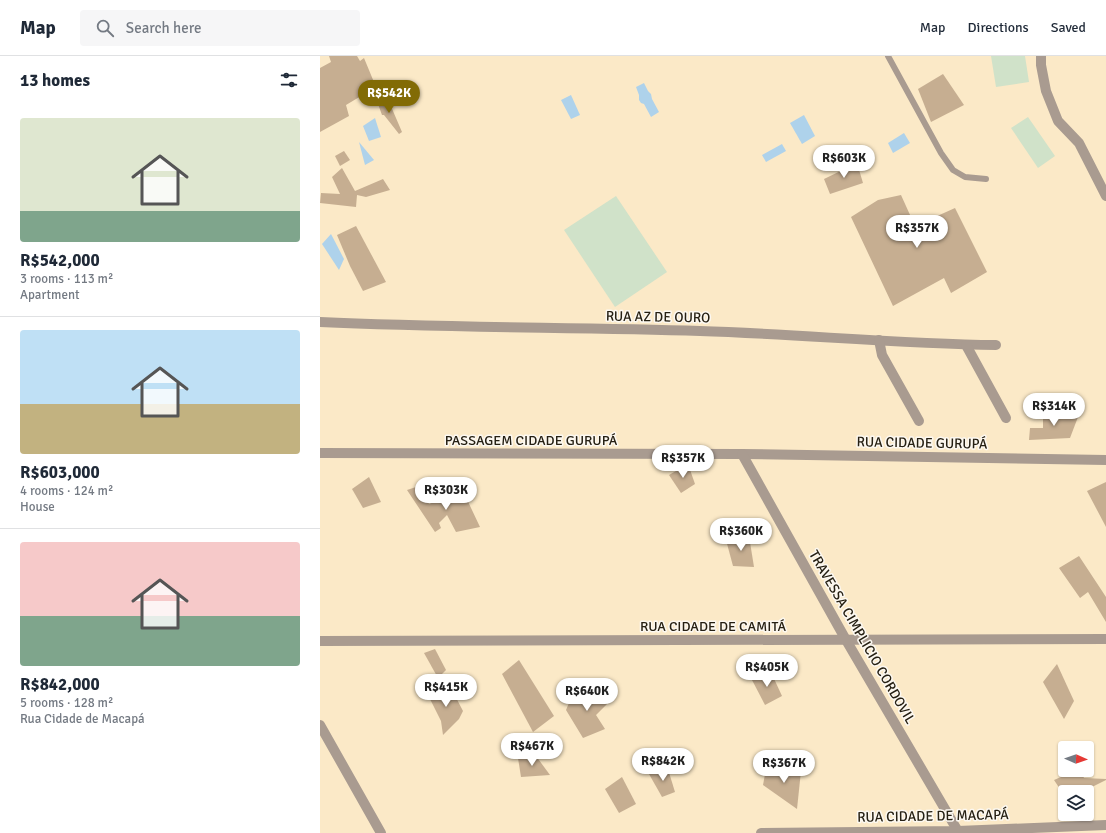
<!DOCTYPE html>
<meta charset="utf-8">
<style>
body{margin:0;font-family:Signika,sans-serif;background:#f6f6f7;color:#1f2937;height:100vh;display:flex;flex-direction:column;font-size:15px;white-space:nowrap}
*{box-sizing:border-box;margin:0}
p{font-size:13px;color:#747a83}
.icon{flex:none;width:22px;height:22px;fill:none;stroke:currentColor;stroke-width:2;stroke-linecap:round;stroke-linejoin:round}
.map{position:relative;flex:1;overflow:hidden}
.drawer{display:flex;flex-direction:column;background:#fff;width:320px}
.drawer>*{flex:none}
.needle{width:26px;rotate:92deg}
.fabs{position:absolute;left:738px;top:685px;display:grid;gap:8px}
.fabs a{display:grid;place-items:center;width:36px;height:36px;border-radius:4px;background:#fff;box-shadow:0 1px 3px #0004;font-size:20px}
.price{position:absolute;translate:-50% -34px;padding:0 9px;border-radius:14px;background:#fff;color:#222;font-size:13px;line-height:26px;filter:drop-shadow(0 1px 2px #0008)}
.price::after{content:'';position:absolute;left:50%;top:24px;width:12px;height:9px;margin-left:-6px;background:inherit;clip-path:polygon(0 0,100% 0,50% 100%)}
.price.active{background:#826b05;color:#fff}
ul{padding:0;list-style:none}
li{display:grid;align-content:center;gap:8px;height:212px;padding:0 20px}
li+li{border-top:1px solid #e0e1e3}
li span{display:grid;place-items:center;height:124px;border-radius:4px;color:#555}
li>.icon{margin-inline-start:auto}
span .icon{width:72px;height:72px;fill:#fffc;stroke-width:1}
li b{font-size:17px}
h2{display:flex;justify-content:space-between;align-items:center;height:48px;padding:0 20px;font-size:17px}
header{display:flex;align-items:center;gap:24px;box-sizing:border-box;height:56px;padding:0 20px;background:#fff;border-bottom:1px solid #e0e1e3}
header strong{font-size:19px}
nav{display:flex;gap:22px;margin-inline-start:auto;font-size:14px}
.search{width:280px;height:36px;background:#f6f6f7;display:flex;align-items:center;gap:10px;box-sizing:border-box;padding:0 14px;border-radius:4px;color:#747a83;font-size:15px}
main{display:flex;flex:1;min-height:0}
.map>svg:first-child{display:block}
.green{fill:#d0e2c9}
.water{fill:#aed2eb}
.building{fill:#c6ae91}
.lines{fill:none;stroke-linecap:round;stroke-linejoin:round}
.service{stroke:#a99b90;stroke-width:6}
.minor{stroke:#a99b90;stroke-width:10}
.labels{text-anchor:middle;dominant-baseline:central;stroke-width:3;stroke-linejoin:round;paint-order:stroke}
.street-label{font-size:14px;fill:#262013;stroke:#fcf8f1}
</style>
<header>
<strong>Map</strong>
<div class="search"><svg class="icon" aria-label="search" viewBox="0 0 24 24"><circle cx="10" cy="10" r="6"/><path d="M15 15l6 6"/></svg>Search here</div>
<nav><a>Map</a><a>Directions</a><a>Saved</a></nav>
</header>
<main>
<section class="drawer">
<h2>13 homes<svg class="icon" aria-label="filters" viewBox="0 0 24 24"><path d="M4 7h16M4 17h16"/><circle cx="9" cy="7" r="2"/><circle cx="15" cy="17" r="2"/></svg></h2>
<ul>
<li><span style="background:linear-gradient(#dfe7d0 75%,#7fa58c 0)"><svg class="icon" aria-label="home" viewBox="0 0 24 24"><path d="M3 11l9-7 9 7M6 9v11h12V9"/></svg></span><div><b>R$542,000</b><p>3 rooms · 113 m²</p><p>Apartment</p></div></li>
<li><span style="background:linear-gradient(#bfe0f5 60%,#c2b280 0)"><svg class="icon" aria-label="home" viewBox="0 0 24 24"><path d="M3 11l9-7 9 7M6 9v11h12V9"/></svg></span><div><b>R$603,000</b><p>4 rooms · 124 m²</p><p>House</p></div></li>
<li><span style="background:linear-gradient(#f6c9c9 60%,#7fa58c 0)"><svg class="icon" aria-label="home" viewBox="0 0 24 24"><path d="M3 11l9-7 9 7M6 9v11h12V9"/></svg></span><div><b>R$842,000</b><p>5 rooms · 128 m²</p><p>Rua Cidade de Macapá</p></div></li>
</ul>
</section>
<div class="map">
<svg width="786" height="777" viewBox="0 0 786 777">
<rect width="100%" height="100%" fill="#fbe9c7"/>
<!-- green -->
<g class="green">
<path d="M 671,0 L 705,0 L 709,26 L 676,31 Z"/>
<path d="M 708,61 L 735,100 L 718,112 L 691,72 Z"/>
<path d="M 296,140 L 347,216 L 295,251 L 244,174 Z"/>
</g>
<!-- water -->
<g class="water">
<path d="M 324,27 L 328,35 L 331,38 L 332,43 L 339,56 L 331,61 L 324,48 L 321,47 L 319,44 L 319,39 L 316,31 Z"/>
<path d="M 251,39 L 260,59 L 251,63 L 241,44 Z"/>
<path d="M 484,59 L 495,80 L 482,88 L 470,67 Z"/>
<path d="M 55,62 L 61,81 L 49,85 L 43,70 Z"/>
<path d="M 584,77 L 590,87 L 573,97 L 568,87 Z"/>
<path d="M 39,86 L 54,104 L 45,109 Z"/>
<path d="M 462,88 L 466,95 L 446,106 L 442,99 Z"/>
<path d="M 11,178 L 24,203 L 19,214 L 2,188 Z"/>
</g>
<!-- building -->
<g class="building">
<path d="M 9,0 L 37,0 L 40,5 L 44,2 L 56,31 L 26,49 L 29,60 L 0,76 L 0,12 L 11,6 Z"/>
<path d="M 623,18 L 644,49 L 611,66 L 598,33 Z"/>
<path d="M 67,41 L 82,76 L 79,78 L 64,59 L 62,59 L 58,48 Z"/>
<path d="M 24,95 L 30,104 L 20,110 L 15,100 Z"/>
<path d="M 537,107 L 543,127 L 510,138 L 504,123 Z"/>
<path d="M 22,112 L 35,135 L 63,123 L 70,134 L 46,141 L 37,139 L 36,151 L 0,147 L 1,137 L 20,138 L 12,121 Z"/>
<path d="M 581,139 L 595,170 L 635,152 L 667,216 L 631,237 L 624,222 L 573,250 L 531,161 L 558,144 Z"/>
<path d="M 36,170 L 66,226 L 43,235 L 30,210 L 17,179 Z"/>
<path d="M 723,353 L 758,361 L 750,382 L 709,384 L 710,372 L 723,372 Z"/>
<path d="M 368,408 L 375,428 L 361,437 L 349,419 Z"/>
<path d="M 49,421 L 61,446 L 43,452 L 32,433 Z"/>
<path d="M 786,426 L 786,471 L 767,435 Z"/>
<path d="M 99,430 L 109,448 L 143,435 L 160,471 L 136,476 L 127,459 L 119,467 L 121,472 L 115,476 L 87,434 Z"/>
<path d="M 429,480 L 434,511 L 413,510 L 406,484 Z"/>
<path d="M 759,500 L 786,541 L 786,566 L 768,536 L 760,542 L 739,512 Z"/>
<path d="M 115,593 L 126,614 L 118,622 L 104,597 Z"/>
<path d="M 199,604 L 234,660 L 213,676 L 182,618 Z"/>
<path d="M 737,608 L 754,645 L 744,663 L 723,626 Z"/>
<path d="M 450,614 L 462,640 L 445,649 L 432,624 Z"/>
<path d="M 277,629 L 287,648 L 276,659 L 285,673 L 263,682 L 246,654 L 249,647 Z"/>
<path d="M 131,632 L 143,655 L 139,663 L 123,679 L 121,665 L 107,637 Z"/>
<path d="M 216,700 L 230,719 L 201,721 L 198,702 Z"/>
<path d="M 347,710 L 355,736 L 342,741 L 329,718 Z"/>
<path d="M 446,713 L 481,715 L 477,753 L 443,729 Z"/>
<path d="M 757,714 L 760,714 L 764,722 L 786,723 L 786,724 L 762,736 L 742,736 L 734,724 Z"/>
<path d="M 302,721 L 316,748 L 299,757 L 285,733 Z"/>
</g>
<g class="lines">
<!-- service -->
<path class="service" d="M 568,0 L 621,97 L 633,114 L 645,121 L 666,123"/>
<!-- minor -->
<g class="minor">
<path d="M 721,0 L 721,9 L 726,35 L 738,65 L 759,87 L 786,140"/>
<path d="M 0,266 C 127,272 254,271 380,275 C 479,278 577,288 676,289"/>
<path d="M 559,284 L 562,299 L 599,365"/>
<path d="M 646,289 L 686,362"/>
<path d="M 0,397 L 422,398 L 786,404"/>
<path d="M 422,398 L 526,584 L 639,777"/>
<path d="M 0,585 L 786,583"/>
<path d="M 0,669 L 61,777"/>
<path d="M 441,777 L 638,775 L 786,769"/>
</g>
</g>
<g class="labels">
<!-- street labels -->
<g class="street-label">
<text transform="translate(338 261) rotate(1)">RUA AZ DE OURO</text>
<text x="211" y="384">PASSAGEM CIDADE GURUPÁ</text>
<text transform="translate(602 387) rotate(1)">RUA CIDADE GURUPÁ</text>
<text x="393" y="570">RUA CIDADE DE CAMITÁ</text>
<text transform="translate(542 581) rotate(60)">TRAVESSA CIMPLICIO CORDOVIL</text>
<text transform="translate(613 760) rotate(-1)">RUA CIDADE DE MACAPÁ</text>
</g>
</g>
</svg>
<div class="fabs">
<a><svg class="needle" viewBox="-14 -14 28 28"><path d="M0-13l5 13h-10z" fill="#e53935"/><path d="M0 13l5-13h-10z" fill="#747a83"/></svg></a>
<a><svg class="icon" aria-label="layers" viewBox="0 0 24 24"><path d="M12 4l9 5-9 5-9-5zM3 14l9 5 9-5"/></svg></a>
</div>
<b class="price active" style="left:69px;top:58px">R$542K</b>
<b class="price" style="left:524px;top:123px">R$603K</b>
<b class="price" style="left:597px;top:193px">R$357K</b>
<b class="price" style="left:734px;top:371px">R$314K</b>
<b class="price" style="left:363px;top:423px">R$357K</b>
<b class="price" style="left:126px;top:455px">R$303K</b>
<b class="price" style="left:421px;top:496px">R$360K</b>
<b class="price" style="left:447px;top:632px">R$405K</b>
<b class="price" style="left:126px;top:652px">R$415K</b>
<b class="price" style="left:267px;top:656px">R$640K</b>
<b class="price" style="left:212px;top:711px">R$467K</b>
<b class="price" style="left:343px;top:726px">R$842K</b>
<b class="price" style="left:464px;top:728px">R$367K</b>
</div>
</main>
